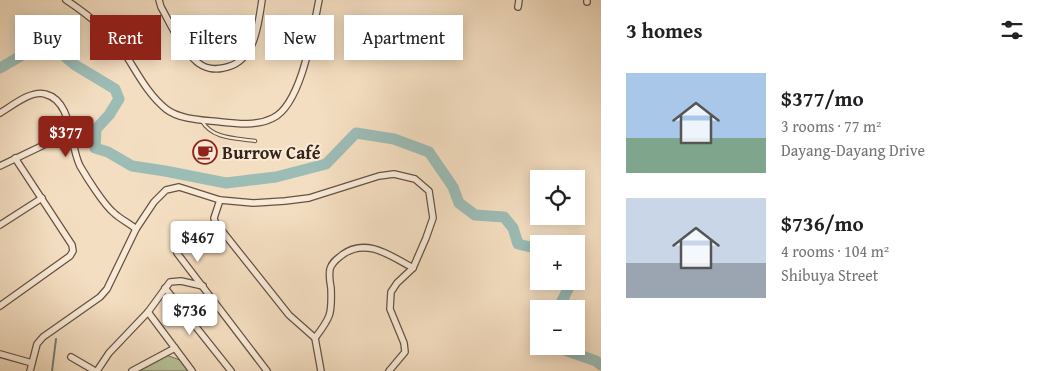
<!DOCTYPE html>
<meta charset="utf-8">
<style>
body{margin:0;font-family:"Gentium Book Plus",serif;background:#f2f2f2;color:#202124;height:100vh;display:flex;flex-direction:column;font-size:19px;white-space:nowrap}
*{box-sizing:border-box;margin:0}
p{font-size:16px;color:#757577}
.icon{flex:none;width:28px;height:28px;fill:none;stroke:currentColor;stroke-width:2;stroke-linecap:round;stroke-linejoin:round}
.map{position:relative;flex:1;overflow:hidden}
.details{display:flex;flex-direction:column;background:#fff;width:450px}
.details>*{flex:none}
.top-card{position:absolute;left:15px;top:15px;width:475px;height:45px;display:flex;gap:10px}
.buttons{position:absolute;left:530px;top:170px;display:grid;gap:10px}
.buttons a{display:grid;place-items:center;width:55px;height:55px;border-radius:0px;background:#fff;box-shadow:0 2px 12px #0003;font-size:25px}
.price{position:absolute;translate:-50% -42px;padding:0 11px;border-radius:5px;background:#fff;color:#222;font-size:16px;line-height:32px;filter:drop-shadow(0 1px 2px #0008)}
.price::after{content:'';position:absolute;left:50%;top:30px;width:15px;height:11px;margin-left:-8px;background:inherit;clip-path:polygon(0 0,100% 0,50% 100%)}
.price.selected{background:#8f2418;color:#fff}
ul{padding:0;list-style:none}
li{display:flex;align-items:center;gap:15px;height:125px;padding:0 25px}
li span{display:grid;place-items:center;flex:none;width:140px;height:100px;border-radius:0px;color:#555}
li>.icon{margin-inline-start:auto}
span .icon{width:60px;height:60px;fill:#fffc;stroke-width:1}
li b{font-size:21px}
h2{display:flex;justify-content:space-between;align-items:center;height:60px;padding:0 25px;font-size:21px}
.tag{padding:0 18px;border-radius:0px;background:#fff;box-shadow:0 2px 12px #0003;font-size:18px;line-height:45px}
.tag.selected{background:#8f2418;color:#fff}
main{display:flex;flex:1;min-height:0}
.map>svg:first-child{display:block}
.green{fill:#b6c297;stroke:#767258}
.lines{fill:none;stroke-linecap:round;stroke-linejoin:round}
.stream{stroke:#737f77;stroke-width:2}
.river{stroke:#9cbcb6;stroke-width:11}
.service-casing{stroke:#655243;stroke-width:4.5}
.minor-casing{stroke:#655243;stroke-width:8}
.service{stroke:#f8ead7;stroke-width:2.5}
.minor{stroke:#f8ead7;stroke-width:5.5}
.labels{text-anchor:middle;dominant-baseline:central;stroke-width:4;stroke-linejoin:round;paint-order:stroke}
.poi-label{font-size:18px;font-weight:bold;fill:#352319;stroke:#f8ead7;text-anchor:start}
</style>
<main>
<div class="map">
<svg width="601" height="371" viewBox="0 0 601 371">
<rect width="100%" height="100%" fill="#f4dec1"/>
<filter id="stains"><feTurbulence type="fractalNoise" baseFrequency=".004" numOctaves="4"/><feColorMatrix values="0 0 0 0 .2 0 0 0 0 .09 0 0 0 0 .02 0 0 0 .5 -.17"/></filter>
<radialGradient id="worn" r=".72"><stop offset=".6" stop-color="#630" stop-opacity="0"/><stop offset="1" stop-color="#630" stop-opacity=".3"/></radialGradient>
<!-- green -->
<path class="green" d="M 166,355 L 180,360 L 188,371 L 137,371 Z"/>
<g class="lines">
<!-- stream -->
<path class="stream" d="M 52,371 L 56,339"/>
<!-- river -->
<g class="river">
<path d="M 0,68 L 36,47 L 49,43 L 75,65 L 115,89 L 119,99 L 109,115 L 96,129 L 95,148 L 108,152 L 132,166 L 165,171 L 226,183 L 276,177 L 326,164 L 356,133 L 394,139 L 429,152 L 453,187 L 459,203 L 475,215 L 504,217 L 513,228 L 518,244 L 539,249"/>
<path d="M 576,259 L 578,263 L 576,268"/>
<path d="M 558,309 L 572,281"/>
<path d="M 558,346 L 559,348 L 596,361 L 601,365"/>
</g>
<!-- service casing -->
<g class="service-casing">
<path id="service" d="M 202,121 C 212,139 236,138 255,141"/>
</g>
<!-- minor casing -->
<g class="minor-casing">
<g id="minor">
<path d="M 66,0 C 87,14 108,30 123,51 C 136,70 147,94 166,109 C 180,120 204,120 221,122 C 239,124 257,126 273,118 C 302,104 313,29 319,0"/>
<path d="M 159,0 L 161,7 C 171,25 181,48 197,62 C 204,68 214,70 223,68 C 255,63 258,26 262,0"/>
<path d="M 587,2 L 587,0"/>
<path d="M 518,7 L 519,0"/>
<path d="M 0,113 C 12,106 31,90 45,94 C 73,101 69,144 80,166 C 87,178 104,205 114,213 C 120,219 129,223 136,229"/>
<path d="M 0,166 L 48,143 L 71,139"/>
<path d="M 220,200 L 214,218 L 215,222 L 289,315 L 315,338 C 331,317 332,314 331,288 C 330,283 329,275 330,269 C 332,262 337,259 342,255 C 366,237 391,256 413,268"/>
<path d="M 0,225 L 42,198"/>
<path d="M 177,253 L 267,371"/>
<path d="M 165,288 L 231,371"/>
<path d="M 0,306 L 70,256 L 73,251 L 72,245 L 15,158"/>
<path d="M 148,312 L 192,371"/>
<path d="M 315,338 L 321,371"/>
<path d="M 0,354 L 32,363"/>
<path d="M 71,357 L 95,371"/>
<path d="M 30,371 L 37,344 L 43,337 L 100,297 L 107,289 L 136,229 L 154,202 L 166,190 L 179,187 L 220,200 L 253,203 L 285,201 L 309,198 L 379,176 L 394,174 L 415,179 L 429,191 L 433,218 L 426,238 L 413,268 L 397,283 L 391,292 L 390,309 L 404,343 L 405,352 L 389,371"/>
<path d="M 97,371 L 109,353 L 148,312 L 170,282 L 181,281 L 203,286"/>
<path d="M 132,371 L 175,348"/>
</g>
</g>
<!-- service -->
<use href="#service" class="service"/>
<!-- minor -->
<use href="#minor" class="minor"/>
</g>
<!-- icons -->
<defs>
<g id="cafe-ring" transform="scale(1.25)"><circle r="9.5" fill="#f8ead7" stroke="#8f2418" stroke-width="1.5"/><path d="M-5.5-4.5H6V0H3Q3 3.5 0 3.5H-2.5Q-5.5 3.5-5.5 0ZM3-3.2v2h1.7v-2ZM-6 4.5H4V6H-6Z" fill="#8f2418"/></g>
</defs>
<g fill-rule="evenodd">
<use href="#cafe-ring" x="205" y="152"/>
</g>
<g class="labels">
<!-- poi labels -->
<g class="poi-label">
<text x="222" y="152">Burrow Café</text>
</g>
</g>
<rect width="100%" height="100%" filter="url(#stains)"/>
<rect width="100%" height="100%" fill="url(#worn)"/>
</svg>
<div class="buttons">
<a><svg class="icon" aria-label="locate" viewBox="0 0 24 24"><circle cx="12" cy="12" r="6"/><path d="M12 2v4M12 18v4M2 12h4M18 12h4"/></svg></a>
<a>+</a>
<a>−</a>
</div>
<b class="price selected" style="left:66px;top:158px">$377</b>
<b class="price" style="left:198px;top:263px">$467</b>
<b class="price" style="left:190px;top:336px">$736</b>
<div class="top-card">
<a class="tag">Buy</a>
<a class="tag selected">Rent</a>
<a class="tag">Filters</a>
<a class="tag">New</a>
<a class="tag">Apartment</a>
</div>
</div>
<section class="details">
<h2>3 homes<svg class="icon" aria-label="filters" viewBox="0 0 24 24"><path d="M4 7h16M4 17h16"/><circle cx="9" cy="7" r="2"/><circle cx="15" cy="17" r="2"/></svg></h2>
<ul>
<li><span style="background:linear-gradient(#a9c7e8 65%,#7fa58c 0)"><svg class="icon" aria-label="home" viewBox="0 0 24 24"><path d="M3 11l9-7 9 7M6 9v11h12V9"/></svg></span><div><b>$377/mo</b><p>3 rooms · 77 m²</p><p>Dayang-Dayang Drive</p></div></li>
<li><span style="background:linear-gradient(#c9d6e8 65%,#9aa5b1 0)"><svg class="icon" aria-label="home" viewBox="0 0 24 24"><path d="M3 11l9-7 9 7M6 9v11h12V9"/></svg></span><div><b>$736/mo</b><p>4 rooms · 104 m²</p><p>Shibuya Street</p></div></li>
</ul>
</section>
</main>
